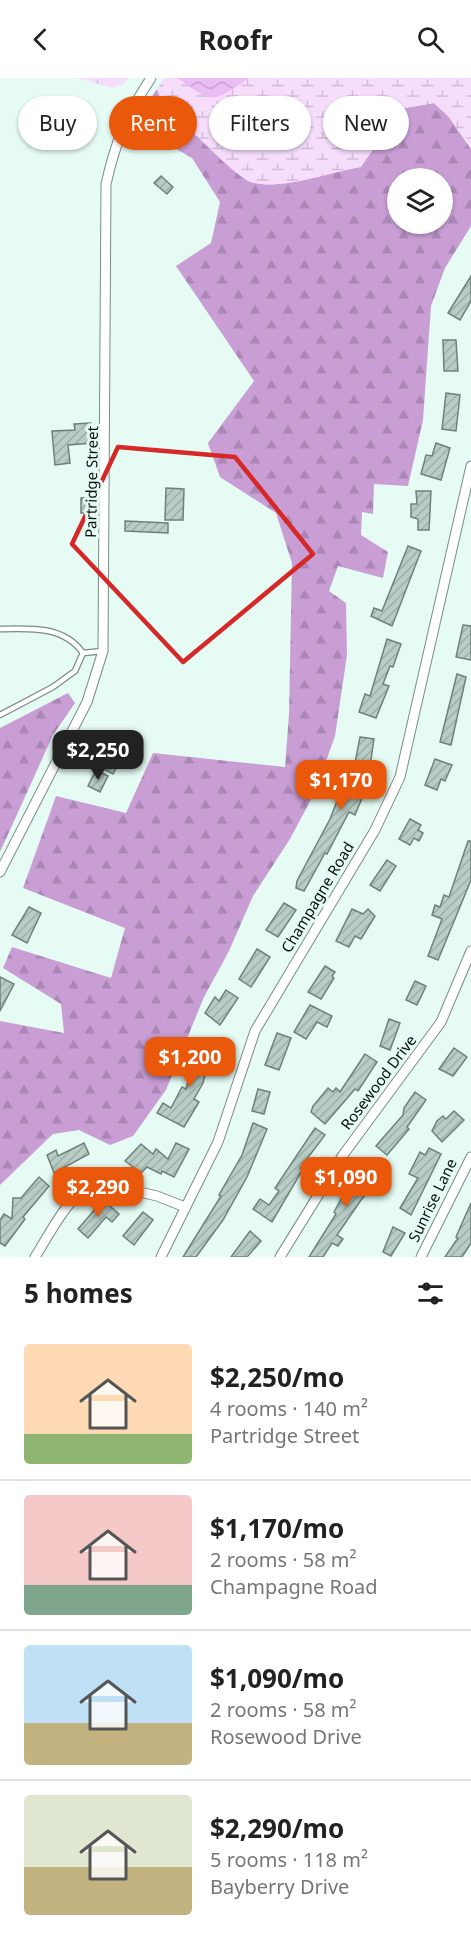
<!DOCTYPE html>
<meta charset="utf-8">
<style>
body{margin:0;font-family:"Noto Sans",sans-serif;background:#f6f6f6;color:#222;height:100vh;display:flex;flex-direction:column;font-size:22px;white-space:nowrap}
*{box-sizing:border-box;margin:0}
p{font-size:20px;color:#767676}
.icon{flex:none;width:33px;height:33px;fill:none;stroke:currentColor;stroke-width:2;stroke-linecap:round;stroke-linejoin:round}
.map{position:relative;height:1179px;overflow:hidden}
.side{display:flex;flex-direction:column;background:#fff;flex:1}
.side>*{flex:none}
.top-card{position:absolute;left:18px;top:18px;width:435px;height:54px;display:flex;gap:12px}
.tools{position:absolute;left:387px;top:90px;display:grid;gap:12px}
.tools a{display:grid;place-items:center;width:66px;height:66px;border-radius:50%;background:#fff;box-shadow:0 2px 4px #0004;font-size:30px}
.price{position:absolute;translate:-50% -51px;padding:0 14px;border-radius:12px;background:#ea580c;color:#fff;font-size:20px;line-height:39px;filter:drop-shadow(0 2px 3px #0008)}
.price::after{content:'';position:absolute;left:50%;top:36px;width:18px;height:14px;margin-left:-9px;background:inherit;clip-path:polygon(0 0,100% 0,50% 100%)}
.price.active{background:#222;color:#fff}
ul{padding:0;list-style:none}
li{display:flex;align-items:center;gap:18px;height:150px;padding:0 24px}
li+li{border-top:2px solid #e0e0e0}
li span{display:grid;place-items:center;flex:none;width:168px;height:120px;border-radius:6px;color:#555}
li>.icon{margin-inline-start:auto}
span .icon{width:72px;height:72px;fill:#fffc;stroke-width:1}
li b{font-size:26px}
h2{display:flex;justify-content:space-between;align-items:center;height:72px;padding:0 24px;font-size:26px}
.pill{padding:0 21px;border-radius:27px;background:#fff;box-shadow:0 2px 4px #0004;font-size:21px;line-height:54px}
.pill.active{background:#ea580c;color:#fff}
header{display:flex;justify-content:space-between;align-items:center;height:78px;padding:0 24px;background:#fff;font-size:27px;font-weight:700}
.map>svg:first-child{display:block}
.forest{fill:url(#forest-firs);fill-rule:evenodd}
.wetland{fill:url(#wetland-marsh)}
.water{fill:url(#water-waves)}
.building{fill:url(#building-hatch);stroke:#6e827c;stroke-width:1.5}
.lines{fill:none;stroke-linecap:round;stroke-linejoin:round}
.lane-casing{stroke:#788d86;stroke-width:7}
.street-casing{stroke:#788d86;stroke-width:11}
.lane{stroke:#fff;stroke-width:4.5}
.street{stroke:#fff;stroke-width:9}
.marked{fill:none;stroke:#d62828;stroke-width:4.5;stroke-linejoin:round}
.labels{text-anchor:middle;dominant-baseline:central;stroke-width:6;stroke-linejoin:round;paint-order:stroke}
.street-label{font-size:15px;fill:#080f0d;stroke:#e5fbf4}
</style>
<header><svg class="icon" aria-label="back" viewBox="0 0 24 24"><path d="M15 5l-7 7 7 7"/></svg>Roofr<svg class="icon" aria-label="search" viewBox="0 0 24 24"><circle cx="10" cy="10" r="6"/><path d="M15 15l6 6"/></svg></header>
<div class="map">
<svg width="471" height="1179" viewBox="0 0 471 1179">
<defs>
<pattern id="forest-firs" width="22" height="20" patternUnits="userSpaceOnUse" patternTransform="scale(1.5)"><rect width="22" height="20" fill="#c99ed4"/><path d="M5 1l3.5 6h-7zM16 11l3.5 6h-7z" fill="#ab87b5"/></pattern>
<pattern id="wetland-marsh" width="20" height="14" patternUnits="userSpaceOnUse" patternTransform="scale(1.5)"><rect width="20" height="14" fill="#f6ddfc"/><path d="M1 5h8M5 5V1M11 12h8M15 12V8" fill="none" stroke="#d1bcd7"/></pattern>
<pattern id="water-waves" width="16" height="10" patternUnits="userSpaceOnUse" patternTransform="scale(1.5)"><rect width="16" height="10" fill="#eabef5"/><path d="M0 5q4-4 8 0t8 0" fill="none" stroke="#c7a2d1"/></pattern>
<pattern id="building-hatch" width="6" height="6" patternUnits="userSpaceOnUse" patternTransform="scale(1.5)"><rect width="6" height="6" fill="#b8cdc6"/><path d="M-1 1l2-2M0 6l6-6M5 7l2-2" fill="none" stroke="#9dafa9"/></pattern>
</defs>
<rect width="100%" height="100%" fill="#e5fbf4"/>
<!-- forest -->
<g class="forest">
<path d="M 157,11 C 164,32 181,44 198,59 C 209,69 239,100 251,104 C 280,113 330,94 360,89 L 374,70 L 382,49 L 399,31 L 434,25 L 449,39 L 471,71 L 471,148 L 445,190 L 431,228 L 423,342 L 408,408 L 374,406 L 373,436 L 362,434 L 361,457 L 388,474 L 383,500 L 338,488 L 329,513 L 346,525 L 347,577 L 335,658 L 315,714 L 290,761 L 253,818 L 229,873 L 204,919 L 166,1012 L 133,1058 L 110,1067 L 79,1052 L 53,1056 L 0,1107 L 0,943 L 64,955 L 61,926 L 3,890 L 12,869 L 111,900 L 125,850 L 23,810 L 56,718 L 126,735 L 153,675 L 285,689 L 289,636 L 292,485 L 276,435 L 220,399 L 208,365 L 254,303 L 176,188 L 211,165 L 220,124 L 192,80 L 132,46 ZM 398,100 L 442,100 L 442,146 L 398,146 Z"/>
<path d="M 68,615 L 75,625 L 53,657 L 0,774 L 0,650 Z"/>
</g>
<!-- wetland -->
<g class="wetland">
<path d="M 78,0 L 128,0 L 125,5 L 112,10 Z"/>
<path d="M 165,0 L 471,0 L 471,71 L 449,39 L 434,25 L 399,31 L 382,49 L 374,70 L 361,89 C 331,94 279,113 251,104 C 239,100 209,70 198,59 C 181,44 164,32 157,11 Z"/>
</g>
<!-- water -->
<path class="water" d="M 177,0 L 249,0 C 210,26 215,26 177,0 Z"/>
<!-- building -->
<g class="building">
<path d="M 52,39 L 67,52 L 54,69 L 44,60 L 50,52 L 45,48 Z"/>
<path d="M 161,98 L 173,109 L 167,116 L 154,105 Z"/>
<path d="M 471,198 L 471,223 L 460,242 L 448,235 Z"/>
<path d="M 443,262 L 456,262 L 458,293 L 444,293 Z"/>
<path d="M 446,315 L 460,317 L 456,353 L 442,351 Z"/>
<path d="M 91,345 L 93,365 L 68,367 L 70,385 L 55,387 L 52,353 L 75,352 L 74,346 Z"/>
<path d="M 436,365 L 450,370 L 441,402 L 421,396 L 426,377 L 432,378 Z"/>
<path d="M 166,410 L 184,411 L 183,442 L 165,442 Z"/>
<path d="M 416,413 L 431,413 L 429,452 L 418,452 L 418,441 L 411,439 L 411,426 L 417,426 Z"/>
<path d="M 95,419 L 96,435 L 81,435 L 81,420 Z"/>
<path d="M 125,443 L 168,445 L 168,455 L 125,453 Z"/>
<path d="M 408,468 L 421,473 L 392,548 L 371,538 L 374,530 L 382,533 Z"/>
<path d="M 463,547 L 471,548 L 471,582 L 456,579 Z"/>
<path d="M 387,561 L 401,566 L 393,589 L 390,588 L 383,606 L 389,608 L 376,640 L 359,634 L 365,616 L 370,618 Z"/>
<path d="M 457,596 L 466,599 L 451,667 L 440,664 Z"/>
<path d="M 360,659 L 374,661 L 367,708 L 355,737 L 349,734 L 327,776 L 325,775 L 304,813 L 296,810 L 297,803 L 330,741 L 343,708 L 350,711 L 358,691 L 354,690 Z"/>
<path d="M 435,681 L 452,687 L 445,703 L 441,701 L 437,712 L 425,707 Z"/>
<path d="M 108,683 L 117,688 L 113,696 L 104,691 Z"/>
<path d="M 96,692 L 108,698 L 100,714 L 88,708 Z"/>
<path d="M 410,741 L 421,747 L 418,752 L 423,755 L 419,763 L 414,760 L 410,767 L 399,761 Z"/>
<path d="M 468,763 L 471,763 L 471,802 L 438,882 L 428,878 L 442,841 L 432,837 L 435,827 L 440,829 L 444,817 L 449,819 Z"/>
<path d="M 387,782 L 396,788 L 380,813 L 370,807 Z"/>
<path d="M 284,825 L 296,832 L 278,859 L 266,852 Z"/>
<path d="M 29,829 L 41,835 L 27,865 L 12,857 Z"/>
<path d="M 352,831 L 363,836 L 368,831 L 375,838 L 361,861 L 355,858 L 349,869 L 336,863 Z"/>
<path d="M 257,871 L 270,879 L 251,909 L 239,901 Z"/>
<path d="M 325,888 L 335,894 L 332,898 L 334,900 L 321,921 L 308,914 Z"/>
<path d="M 0,899 L 14,906 L 0,933 Z"/>
<path d="M 415,903 L 426,908 L 417,927 L 406,922 Z"/>
<path d="M 226,912 L 238,920 L 220,947 L 205,935 L 215,919 L 219,923 Z"/>
<path d="M 310,927 L 332,938 L 327,949 L 317,944 L 306,961 L 294,954 Z"/>
<path d="M 389,941 L 400,945 L 390,972 L 380,968 Z"/>
<path d="M 277,955 L 291,960 L 279,992 L 265,987 Z"/>
<path d="M 199,962 L 213,966 L 203,1005 L 194,1021 L 199,1024 L 184,1049 L 157,1035 L 163,1025 L 171,1030 L 182,1009 L 186,1011 Z"/>
<path d="M 454,970 L 467,979 L 453,998 L 439,991 Z"/>
<path d="M 365,976 L 377,984 L 358,1013 L 355,1011 L 325,1046 L 311,1034 L 313,1028 L 328,1010 L 333,1014 L 336,1010 L 340,1014 Z"/>
<path d="M 258,1011 L 270,1014 L 264,1036 L 252,1033 Z"/>
<path d="M 415,1014 L 426,1022 L 407,1049 L 409,1051 L 387,1077 L 376,1068 L 403,1037 L 404,1030 Z"/>
<path d="M 454,1033 L 464,1042 L 442,1064 L 432,1053 L 437,1043 L 443,1038 L 446,1041 Z"/>
<path d="M 253,1045 L 267,1051 L 247,1099 L 223,1142 L 196,1179 L 183,1179 L 221,1118 L 219,1117 L 242,1077 Z"/>
<path d="M 315,1050 L 325,1057 L 300,1090 L 303,1091 L 272,1144 L 253,1131 L 260,1121 L 269,1127 L 279,1113 L 275,1110 Z"/>
<path d="M 84,1065 L 89,1076 L 54,1095 L 47,1077 L 56,1072 L 58,1078 Z"/>
<path d="M 176,1065 L 189,1071 L 174,1099 L 162,1093 L 161,1096 L 147,1089 L 141,1095 L 125,1083 L 141,1066 L 153,1076 L 156,1071 L 168,1081 Z"/>
<path d="M 429,1070 L 441,1076 L 411,1137 L 400,1130 L 418,1100 L 409,1096 L 420,1074 L 425,1077 Z"/>
<path d="M 363,1085 L 380,1100 L 361,1122 L 337,1157 L 343,1161 L 338,1168 L 332,1165 L 323,1179 L 309,1179 L 336,1136 L 334,1134 L 355,1095 Z"/>
<path d="M 39,1099 L 49,1108 L 23,1139 L 25,1141 L 5,1168 L 0,1165 L 0,1142 L 4,1136 L 12,1141 L 13,1120 L 21,1120 Z"/>
<path d="M 103,1122 L 119,1136 L 112,1144 L 106,1139 L 88,1160 L 78,1151 Z"/>
<path d="M 471,1125 L 471,1165 L 462,1179 L 445,1179 L 458,1160 L 456,1159 Z"/>
<path d="M 143,1134 L 153,1142 L 134,1167 L 123,1158 Z"/>
<path d="M 393,1149 L 405,1155 L 391,1178 L 383,1174 Z"/>
<path d="M 250,1153 L 261,1163 L 247,1179 L 231,1179 Z"/>
</g>
<g class="lines">
<!-- lane casing -->
<g class="lane-casing">
<g id="lane">
<path d="M 0,551 C 31,550 64,548 83,575"/>
<path d="M 83,575 L 103,573"/>
<path d="M 0,637 L 53,609 L 75,593 L 83,575"/>
</g>
</g>
<!-- street casing -->
<g class="street-casing">
<g id="street">
<path d="M 0,794 L 87,624 L 103,573 L 106,106 C 116,62 126,38 151,0"/>
<path d="M 35,1179 C 51,1154 68,1117 96,1104 L 157,1118 L 185,1129"/>
<path d="M 161,1179 L 218,1064 L 255,953 L 375,752 L 400,699 L 471,388"/>
<path d="M 280,1179 L 343,1077 L 441,944 L 471,873"/>
<path d="M 421,1179 L 471,1079"/>
</g>
</g>
<!-- lane -->
<use href="#lane" class="lane"/>
<!-- street -->
<use href="#street" class="street"/>
</g>
<!-- marked area -->
<path class="marked" d="M 118,369 L 235,379 L 313,476 L 183,584 L 72,466 Z"/>
<g class="labels">
<!-- street labels -->
<g class="street-label">
<text transform="translate(91 404) rotate(-89)">Partridge Street</text>
<text transform="translate(317 819) rotate(-59)">Champagne Road</text>
<text transform="translate(378 1004) rotate(-53)">Rosewood Drive</text>
<text transform="translate(432 1122) rotate(-64)">Sunrise Lane</text>
</g>
</g>
</svg>
<div class="tools">
<a><svg class="icon" aria-label="layers" viewBox="0 0 24 24"><path d="M12 4l9 5-9 5-9-5zM3 14l9 5 9-5"/></svg></a>
</div>
<b class="price active" style="left:98px;top:703px">$2,250</b>
<b class="price" style="left:341px;top:733px">$1,170</b>
<b class="price" style="left:190px;top:1010px">$1,200</b>
<b class="price" style="left:346px;top:1130px">$1,090</b>
<b class="price" style="left:98px;top:1140px">$2,290</b>
<div class="top-card">
<a class="pill">Buy</a>
<a class="pill active">Rent</a>
<a class="pill">Filters</a>
<a class="pill">New</a>
</div>
</div>
<section class="side">
<h2>5 homes<svg class="icon" aria-label="filters" viewBox="0 0 24 24"><path d="M4 7h16M4 17h16"/><circle cx="9" cy="7" r="2"/><circle cx="15" cy="17" r="2"/></svg></h2>
<ul>
<li><span style="background:linear-gradient(#ffd9b3 75%,#8fb573 0)"><svg class="icon" aria-label="home" viewBox="0 0 24 24"><path d="M3 11l9-7 9 7M6 9v11h12V9"/></svg></span><div><b>$2,250/mo</b><p>4 rooms · 140 m²</p><p>Partridge Street</p></div></li>
<li><span style="background:linear-gradient(#f6c9c9 75%,#7fa58c 0)"><svg class="icon" aria-label="home" viewBox="0 0 24 24"><path d="M3 11l9-7 9 7M6 9v11h12V9"/></svg></span><div><b>$1,170/mo</b><p>2 rooms · 58 m²</p><p>Champagne Road</p></div></li>
<li><span style="background:linear-gradient(#bfe0f5 65%,#c2b280 0)"><svg class="icon" aria-label="home" viewBox="0 0 24 24"><path d="M3 11l9-7 9 7M6 9v11h12V9"/></svg></span><div><b>$1,090/mo</b><p>2 rooms · 58 m²</p><p>Rosewood Drive</p></div></li>
<li><span style="background:linear-gradient(#dfe7d0 60%,#c2b280 0)"><svg class="icon" aria-label="home" viewBox="0 0 24 24"><path d="M3 11l9-7 9 7M6 9v11h12V9"/></svg></span><div><b>$2,290/mo</b><p>5 rooms · 118 m²</p><p>Bayberry Drive</p></div></li>
</ul>
</section>
